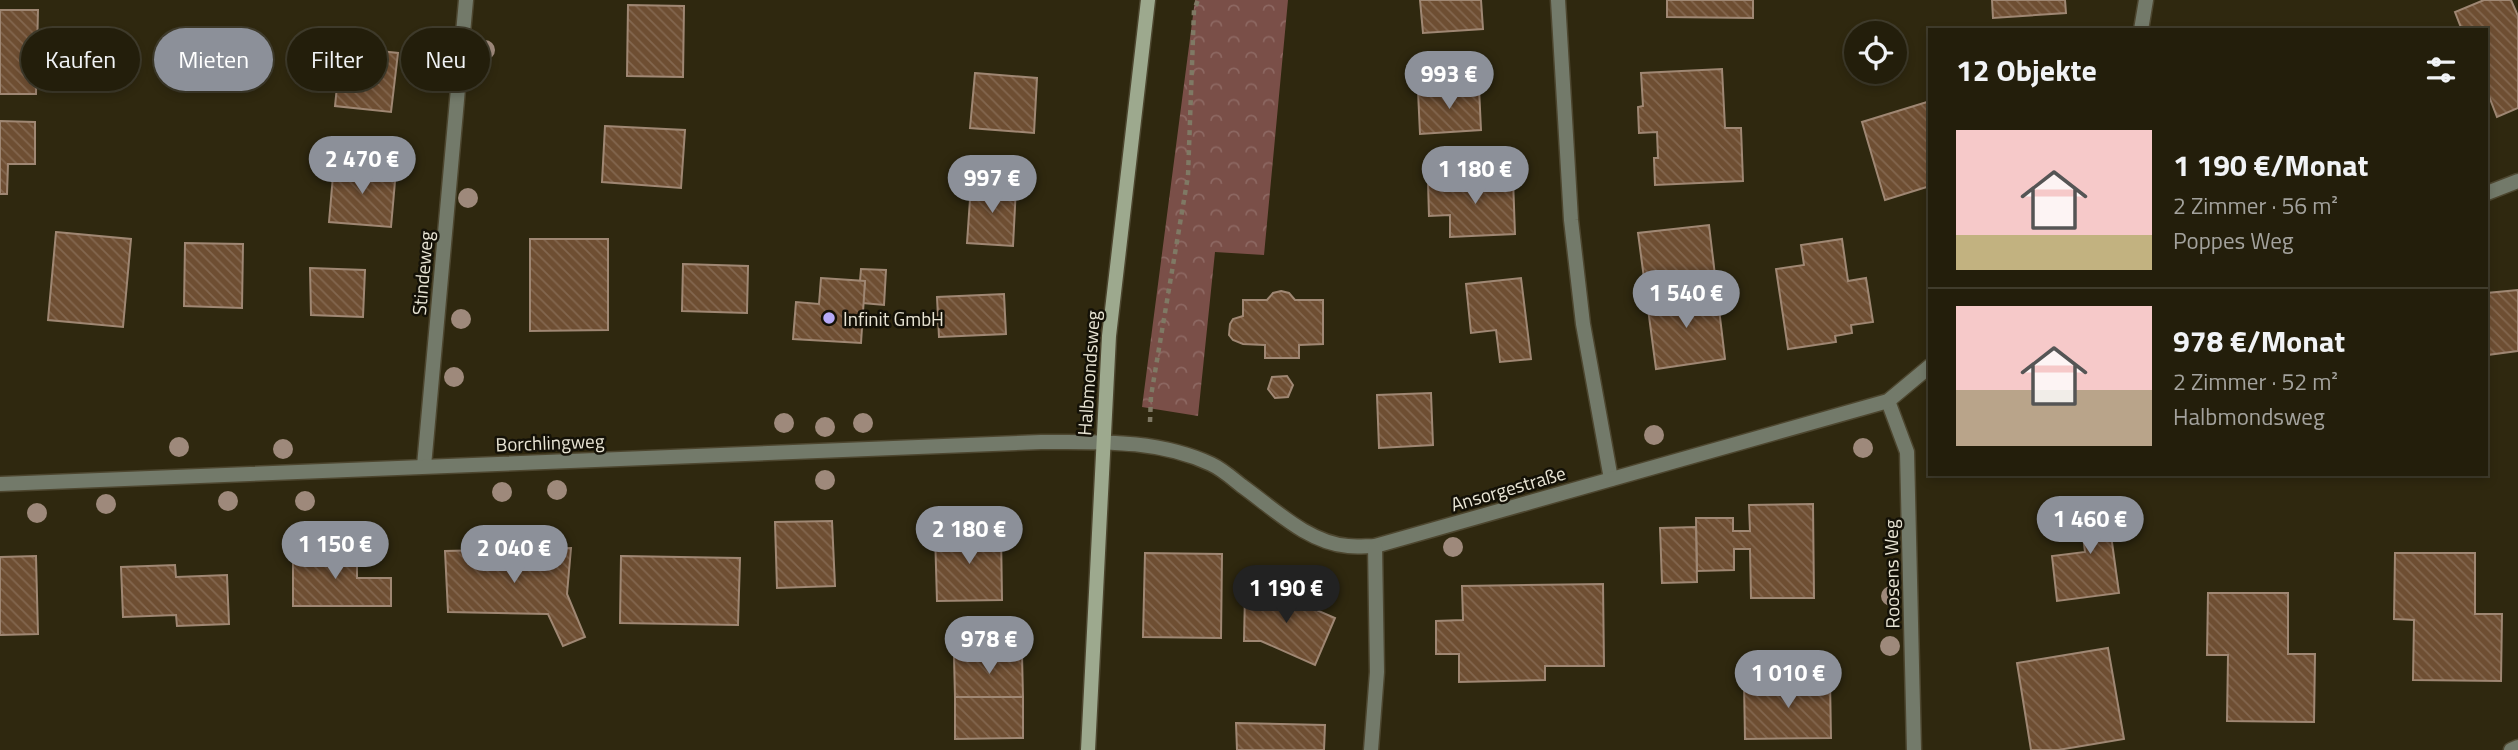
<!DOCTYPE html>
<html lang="de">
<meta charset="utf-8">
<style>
body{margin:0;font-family:"Titillium Web",sans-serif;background:#2f2b19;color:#f1f3f6;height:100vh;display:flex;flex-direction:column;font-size:26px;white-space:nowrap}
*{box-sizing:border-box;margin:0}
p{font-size:23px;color:#a3a29d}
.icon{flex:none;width:38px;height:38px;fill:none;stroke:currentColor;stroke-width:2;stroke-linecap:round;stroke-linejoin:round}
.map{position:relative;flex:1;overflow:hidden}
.panel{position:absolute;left:1928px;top:28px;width:560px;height:448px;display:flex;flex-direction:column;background:#231e0b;border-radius:0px;box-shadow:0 4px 10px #0003,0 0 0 2px #403c2c}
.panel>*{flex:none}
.guide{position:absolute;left:21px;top:28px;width:665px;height:63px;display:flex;gap:14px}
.fabs{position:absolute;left:1844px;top:21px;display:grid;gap:14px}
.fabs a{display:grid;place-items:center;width:63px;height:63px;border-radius:50%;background:#231e0b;box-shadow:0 4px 10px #0003,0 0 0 2px #403c2c;font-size:35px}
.price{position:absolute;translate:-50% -60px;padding:0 16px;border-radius:24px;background:#8c9099;color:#fff;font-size:23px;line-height:46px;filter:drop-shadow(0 2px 4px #0008)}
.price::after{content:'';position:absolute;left:50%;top:42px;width:21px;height:16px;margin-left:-10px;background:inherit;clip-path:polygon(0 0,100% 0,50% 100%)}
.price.selected{background:#222;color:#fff}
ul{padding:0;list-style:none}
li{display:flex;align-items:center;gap:21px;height:175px;padding:0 28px}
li+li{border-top:2px solid #403c2c}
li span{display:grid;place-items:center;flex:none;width:196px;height:140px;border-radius:0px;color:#555}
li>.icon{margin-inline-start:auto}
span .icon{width:84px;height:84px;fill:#fffc;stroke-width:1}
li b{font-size:30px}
h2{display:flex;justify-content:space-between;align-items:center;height:84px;padding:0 28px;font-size:30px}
.tag{padding:0 24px;border-radius:32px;background:#231e0b;box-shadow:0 4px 10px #0003,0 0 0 2px #403c2c;font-size:24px;line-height:63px}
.tag.selected{background:#8c9099;color:#fff}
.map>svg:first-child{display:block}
.forest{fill:url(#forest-crowns)}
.building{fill:url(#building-back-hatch);stroke:#9f8773;stroke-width:2}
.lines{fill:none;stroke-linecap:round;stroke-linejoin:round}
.street-casing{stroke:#4d462f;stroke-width:17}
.secondary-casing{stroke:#4d462f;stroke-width:17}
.path{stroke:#7f7964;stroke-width:4.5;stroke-dasharray:5 5;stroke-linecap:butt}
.street{stroke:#737a6a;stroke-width:14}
.secondary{stroke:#9da98e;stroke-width:14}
.tree{fill:#9e897b}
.poi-dot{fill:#b7abf8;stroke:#141107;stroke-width:2.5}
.labels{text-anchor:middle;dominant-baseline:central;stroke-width:5;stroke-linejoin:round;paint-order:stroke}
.street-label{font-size:19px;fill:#e8e4d4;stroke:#141107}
.poi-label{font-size:19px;fill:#e8e4d4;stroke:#141107;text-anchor:start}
</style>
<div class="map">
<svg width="2518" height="750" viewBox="0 0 2518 750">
<defs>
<pattern id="forest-crowns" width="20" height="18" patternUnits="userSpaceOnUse" patternTransform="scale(1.75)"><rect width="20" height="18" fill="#7a4f48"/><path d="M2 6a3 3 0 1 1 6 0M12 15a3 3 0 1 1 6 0" fill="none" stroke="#8d6862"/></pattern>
<pattern id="building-back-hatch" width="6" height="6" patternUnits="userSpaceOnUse" patternTransform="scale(1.75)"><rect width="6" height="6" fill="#6e4e32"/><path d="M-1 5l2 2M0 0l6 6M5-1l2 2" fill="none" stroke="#83674f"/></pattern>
</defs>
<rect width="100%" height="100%" fill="#2f280f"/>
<!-- forest -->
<path class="forest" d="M 1195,0 L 1288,0 L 1264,255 L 1215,252 L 1198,416 L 1142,407 Z"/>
<!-- building -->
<g class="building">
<path d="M 1420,0 L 1481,0 L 1483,29 L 1423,33 Z"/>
<path d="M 1667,0 L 1753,0 L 1753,18 L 1667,17 Z"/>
<path d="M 1992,0 L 2065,0 L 2066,13 L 1993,18 Z"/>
<path d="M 2484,0 L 2511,0 L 2518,16 L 2518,108 L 2497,117 L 2487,91 L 2487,30 L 2462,30 L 2455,12 Z"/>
<path d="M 628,5 L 684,6 L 683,77 L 627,76 Z"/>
<path d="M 0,10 L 38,10 L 36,94 L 0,94 Z"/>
<path d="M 341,47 L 398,53 L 391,112 L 335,106 Z"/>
<path d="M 1722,69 L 1725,128 L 1741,128 L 1743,181 L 1655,185 L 1654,158 L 1658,158 L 1657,132 L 1639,133 L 1638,107 L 1643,106 L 1641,73 Z"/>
<path d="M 975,73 L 1037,78 L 1034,133 L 970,128 Z"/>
<path d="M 1479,88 L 1481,130 L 1420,134 L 1418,91 Z"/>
<path d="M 1927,102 L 1930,110 L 1930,186 L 1885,200 L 1862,122 Z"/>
<path d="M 0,121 L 35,122 L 35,164 L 8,164 L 7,194 L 0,194 Z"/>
<path d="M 605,126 L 685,130 L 681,188 L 602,182 Z"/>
<path d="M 334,164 L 396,170 L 391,227 L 329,222 Z"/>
<path d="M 1513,179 L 1515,234 L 1450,237 L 1450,215 L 1429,216 L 1428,182 Z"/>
<path d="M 971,185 L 1016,187 L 1013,246 L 967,243 Z"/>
<path d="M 1709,225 L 1717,292 L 1647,301 L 1638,233 Z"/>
<path d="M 56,232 L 131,239 L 123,327 L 48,320 Z"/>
<path d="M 530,239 L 608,239 L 608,330 L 530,331 Z"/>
<path d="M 1842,239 L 1848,281 L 1866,278 L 1873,322 L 1851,325 L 1852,333 L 1835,336 L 1836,342 L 1788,349 L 1776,269 L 1804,265 L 1801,245 Z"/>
<path d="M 185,243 L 243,244 L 242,308 L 184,306 Z"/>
<path d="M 683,264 L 748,266 L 747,313 L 682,311 Z"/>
<path d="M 310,268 L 365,270 L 363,317 L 311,315 Z"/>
<path d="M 861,269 L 886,270 L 884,305 L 863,303 L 865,281 L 860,281 Z"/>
<path d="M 821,278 L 865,281 L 861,343 L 793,339 L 796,302 L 819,304 Z"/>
<path d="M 1521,278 L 1531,359 L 1500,362 L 1496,330 L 1471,333 L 1466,284 Z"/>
<path d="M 2518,290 L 2518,351 L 2487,355 L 2487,293 Z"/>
<path d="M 1281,291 L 1289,293 L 1295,300 L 1323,300 L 1323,344 L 1299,345 L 1299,358 L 1265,358 L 1265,345 L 1243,344 L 1233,340 L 1229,335 L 1230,324 L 1233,319 L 1243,316 L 1243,300 L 1267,300 L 1273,293 Z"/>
<path d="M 1717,292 L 1725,359 L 1656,369 L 1647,301 Z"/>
<path d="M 1004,294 L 1006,334 L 939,337 L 937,297 Z"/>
<path d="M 1287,376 L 1293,385 L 1288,397 L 1275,398 L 1268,389 L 1272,377 Z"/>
<path d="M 1431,393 L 1433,445 L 1379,448 L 1377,395 Z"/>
<path d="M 2118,500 L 2121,527 L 2110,528 L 2119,593 L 2057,601 L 2052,556 L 2085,552 L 2079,504 Z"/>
<path d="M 1813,504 L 1814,598 L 1751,598 L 1750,549 L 1734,549 L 1734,570 L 1697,571 L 1696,518 L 1733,518 L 1733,531 L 1750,531 L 1749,505 Z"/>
<path d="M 832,521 L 835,586 L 777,588 L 775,522 Z"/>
<path d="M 1696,527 L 1697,582 L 1662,583 L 1660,528 Z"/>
<path d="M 1001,532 L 1002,600 L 937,601 L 935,533 Z"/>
<path d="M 571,548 L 567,594 L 585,637 L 563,646 L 548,614 L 448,612 L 445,551 Z"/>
<path d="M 357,550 L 357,578 L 391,578 L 391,606 L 293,606 L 293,551 Z"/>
<path d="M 1145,553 L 1222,554 L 1221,638 L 1143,637 Z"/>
<path d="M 2395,553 L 2475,553 L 2475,614 L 2502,614 L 2501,681 L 2413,680 L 2414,620 L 2394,619 Z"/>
<path d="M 36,556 L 38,634 L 0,635 L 0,557 Z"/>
<path d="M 621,556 L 740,558 L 738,625 L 620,623 Z"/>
<path d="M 175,565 L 176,577 L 227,575 L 229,624 L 177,626 L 176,615 L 123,617 L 121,567 Z"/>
<path d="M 1603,584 L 1604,666 L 1545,666 L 1545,680 L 1459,682 L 1459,654 L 1436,654 L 1436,621 L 1463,620 L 1462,586 Z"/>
<path d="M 2208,593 L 2288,593 L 2288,654 L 2315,654 L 2314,722 L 2227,721 L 2228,655 L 2207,655 Z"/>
<path d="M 1245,594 L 1282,595 L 1335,618 L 1315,665 L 1261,641 L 1244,641 Z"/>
<path d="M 2108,648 L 2124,739 L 2058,750 L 2031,750 L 2017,663 Z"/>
<path d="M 1022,655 L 1023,697 L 955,697 L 954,656 Z"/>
<path d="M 1830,680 L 1831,738 L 1745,739 L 1744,682 Z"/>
<path d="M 955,697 L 1023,697 L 1023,738 L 955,739 Z"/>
<path d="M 1236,723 L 1325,725 L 1324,750 L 1237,750 Z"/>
</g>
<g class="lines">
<!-- street casing -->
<g class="street-casing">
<g id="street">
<path d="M 1558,0 L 1571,220 L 1583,324 L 1611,479"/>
<path d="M 2141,30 L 2146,0"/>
<path d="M 2487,193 L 2518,181"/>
<path d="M 1888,401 L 1907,452 L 1914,750"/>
<path d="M 424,466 L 466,0"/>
<path d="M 0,484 L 1041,442 C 1099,442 1157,439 1211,464 C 1222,469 1232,478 1242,486 C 1273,508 1308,543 1348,546 C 1357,547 1366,546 1375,546 L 1888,401 L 1930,366"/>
<path d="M 1371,750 L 1377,672 L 1375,546"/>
<path d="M 2511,750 L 2518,747"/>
</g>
</g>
<!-- secondary casing -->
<g class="secondary-casing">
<path id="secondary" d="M 1088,750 L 1109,336 L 1148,0"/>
</g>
<!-- path -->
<path class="path" d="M 1150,422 L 1151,396 L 1188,176 L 1194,10 L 1198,0"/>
<!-- street -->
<use href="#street" class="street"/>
<!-- secondary -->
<use href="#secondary" class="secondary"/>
</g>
<!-- trees -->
<g class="tree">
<circle cx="485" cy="50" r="10"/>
<circle cx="468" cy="198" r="10"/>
<circle cx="461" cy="319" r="10"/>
<circle cx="454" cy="377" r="10"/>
<circle cx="784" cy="423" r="10"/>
<circle cx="863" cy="423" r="10"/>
<circle cx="825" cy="427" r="10"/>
<circle cx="1654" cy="435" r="10"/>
<circle cx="179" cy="447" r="10"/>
<circle cx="1863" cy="448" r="10"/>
<circle cx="283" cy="449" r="10"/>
<circle cx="825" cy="480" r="10"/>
<circle cx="557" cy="490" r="10"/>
<circle cx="502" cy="492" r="10"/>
<circle cx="228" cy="501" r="10"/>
<circle cx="305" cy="501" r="10"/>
<circle cx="106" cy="504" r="10"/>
<circle cx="37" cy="513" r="10"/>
<circle cx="1453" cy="547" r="10"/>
<circle cx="1891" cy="596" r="10"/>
<circle cx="1890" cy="646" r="10"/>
</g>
<!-- markers -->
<circle class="poi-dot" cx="829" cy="318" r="7"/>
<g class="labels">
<!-- street labels -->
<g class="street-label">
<text transform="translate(422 273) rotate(-85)">Stindeweg</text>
<text transform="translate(1088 373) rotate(-86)">Halbmondsweg</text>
<text transform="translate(550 442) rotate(-2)">Borchlingweg</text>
<text transform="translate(1508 488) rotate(-16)">Ansorgestraße</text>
<text transform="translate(1891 574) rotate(-91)">Roosens Weg</text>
</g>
<!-- poi labels -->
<g class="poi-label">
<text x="843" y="318">Infinit GmbH</text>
</g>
</g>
</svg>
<div class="fabs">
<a><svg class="icon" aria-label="locate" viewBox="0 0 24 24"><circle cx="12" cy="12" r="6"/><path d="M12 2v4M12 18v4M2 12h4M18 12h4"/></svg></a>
</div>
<b class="price" style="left:1449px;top:111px">993 €</b>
<b class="price" style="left:362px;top:196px">2 470 €</b>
<b class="price" style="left:1475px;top:206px">1 180 €</b>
<b class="price" style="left:992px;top:215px">997 €</b>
<b class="price" style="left:1686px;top:330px">1 540 €</b>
<b class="price" style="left:2090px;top:556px">1 460 €</b>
<b class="price" style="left:969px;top:566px">2 180 €</b>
<b class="price" style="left:335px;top:581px">1 150 €</b>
<b class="price" style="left:514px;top:585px">2 040 €</b>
<b class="price selected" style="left:1286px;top:625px">1 190 €</b>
<b class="price" style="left:989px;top:676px">978 €</b>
<b class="price" style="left:1788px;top:710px">1 010 €</b>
<div class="guide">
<a class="tag">Kaufen</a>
<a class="tag selected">Mieten</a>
<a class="tag">Filter</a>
<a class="tag">Neu</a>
</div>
<section class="panel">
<h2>12 Objekte<svg class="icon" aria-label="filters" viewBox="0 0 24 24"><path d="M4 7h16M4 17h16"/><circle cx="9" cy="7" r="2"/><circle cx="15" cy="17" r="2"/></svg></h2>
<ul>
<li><span style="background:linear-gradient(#f6c9c9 75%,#c2b280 0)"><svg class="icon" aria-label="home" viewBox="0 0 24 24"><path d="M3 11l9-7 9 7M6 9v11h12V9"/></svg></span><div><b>1 190 €/Monat</b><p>2 Zimmer · 56 m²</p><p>Poppes Weg</p></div></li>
<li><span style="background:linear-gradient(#f6c9c9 60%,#b9a48a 0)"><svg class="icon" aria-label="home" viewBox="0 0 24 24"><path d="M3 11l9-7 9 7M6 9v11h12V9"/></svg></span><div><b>978 €/Monat</b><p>2 Zimmer · 52 m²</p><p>Halbmondsweg</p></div></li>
</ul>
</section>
</div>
